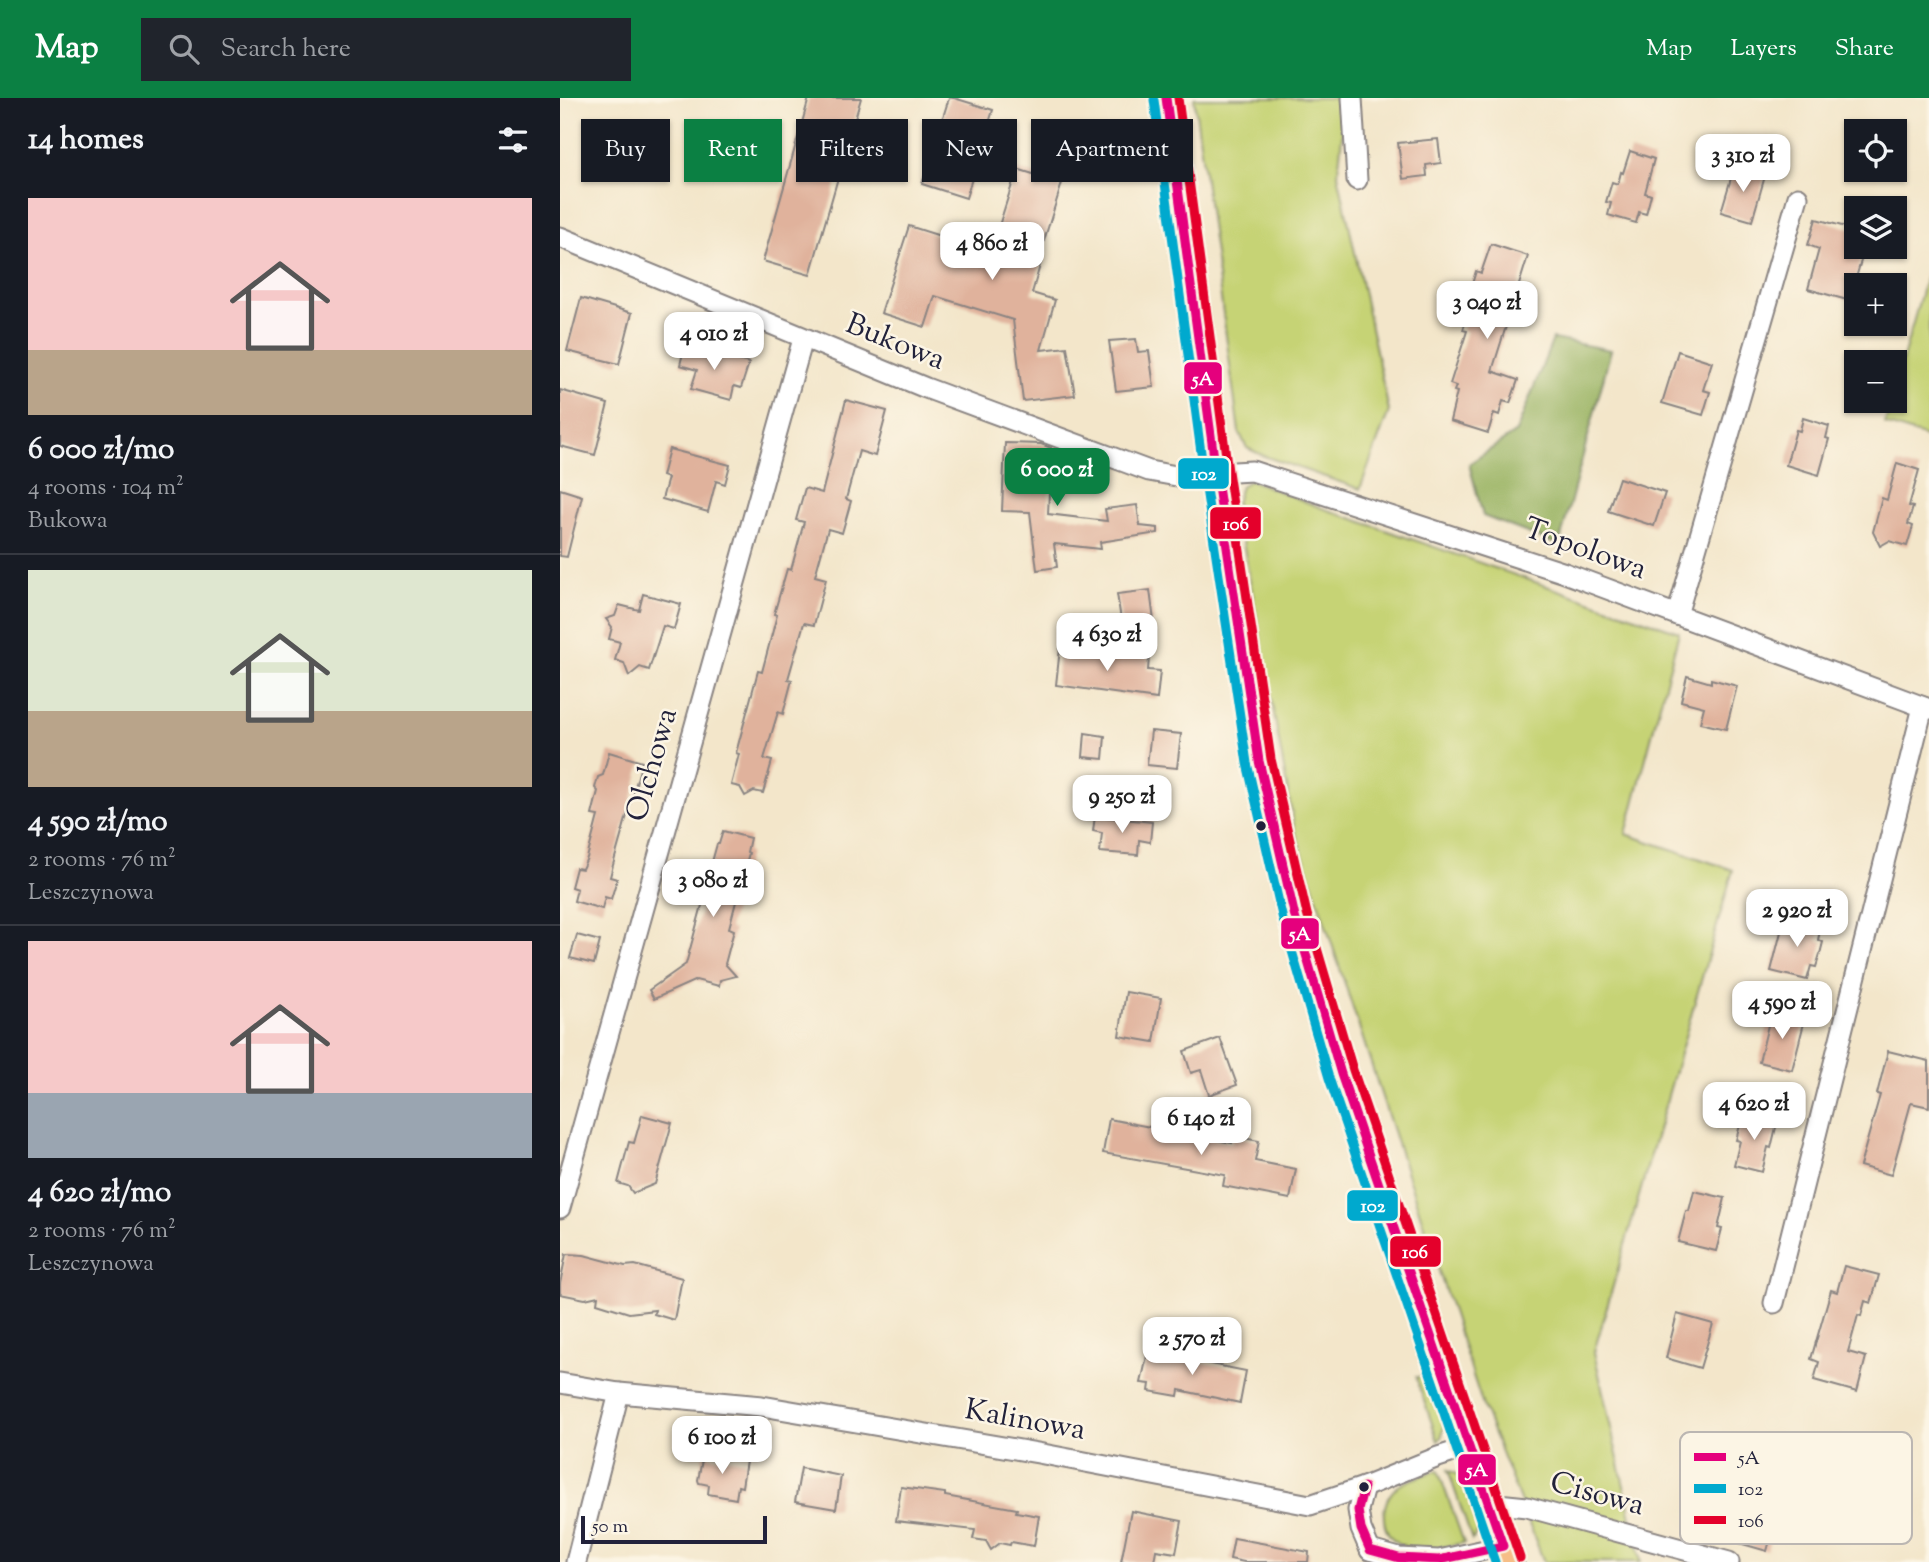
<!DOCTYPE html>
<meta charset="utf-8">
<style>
body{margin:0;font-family:"Sorts Mill Goudy",serif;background:#20242c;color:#f1f3f6;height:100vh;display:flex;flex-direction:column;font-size:26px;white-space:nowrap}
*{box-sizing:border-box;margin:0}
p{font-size:23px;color:#9ea1a6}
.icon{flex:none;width:38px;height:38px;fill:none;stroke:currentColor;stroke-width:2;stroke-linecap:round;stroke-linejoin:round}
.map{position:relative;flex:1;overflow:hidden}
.side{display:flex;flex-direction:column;background:#171b24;width:560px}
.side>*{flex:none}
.hud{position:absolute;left:21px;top:21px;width:665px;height:63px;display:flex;gap:14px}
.controls{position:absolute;left:1284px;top:21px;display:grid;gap:14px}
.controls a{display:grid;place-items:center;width:63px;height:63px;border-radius:0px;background:#171b24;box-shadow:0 2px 5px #0004;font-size:35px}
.scale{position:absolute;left:21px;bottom:18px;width:186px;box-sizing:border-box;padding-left:7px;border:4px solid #22223b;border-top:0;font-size:19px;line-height:24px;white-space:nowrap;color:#22223b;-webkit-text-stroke:5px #fcf5e5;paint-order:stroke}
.price{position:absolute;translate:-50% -60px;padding:0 16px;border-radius:14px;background:#fff;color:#222;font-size:23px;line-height:46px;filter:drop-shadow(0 2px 4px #0008)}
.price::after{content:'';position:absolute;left:50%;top:42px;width:21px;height:16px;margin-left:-10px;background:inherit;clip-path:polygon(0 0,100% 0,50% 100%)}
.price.selected{background:#0b8043;color:#fff}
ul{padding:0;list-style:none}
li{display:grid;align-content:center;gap:14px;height:371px;padding:0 28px}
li+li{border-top:2px solid #363941}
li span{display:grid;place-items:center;height:217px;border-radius:0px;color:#555}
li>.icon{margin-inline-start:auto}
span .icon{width:126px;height:126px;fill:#fffc;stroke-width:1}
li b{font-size:30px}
h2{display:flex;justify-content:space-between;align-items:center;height:84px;padding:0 28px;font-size:30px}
.tag{padding:0 24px;border-radius:0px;background:#171b24;box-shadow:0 2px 5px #0004;font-size:24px;line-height:63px}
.tag.selected{background:#0b8043;color:#fff}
header{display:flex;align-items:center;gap:42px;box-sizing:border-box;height:98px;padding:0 35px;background:#0b8043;color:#fff}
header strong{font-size:33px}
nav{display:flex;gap:38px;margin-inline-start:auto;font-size:24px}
.search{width:490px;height:63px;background:#20242c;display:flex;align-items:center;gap:18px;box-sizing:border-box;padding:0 24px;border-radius:0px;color:#9ea1a6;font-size:26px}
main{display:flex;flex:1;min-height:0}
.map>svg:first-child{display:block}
.green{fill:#c6d374;stroke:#747a58;stroke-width:2}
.forest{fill:#9cb566;stroke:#5f6c50;stroke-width:2}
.building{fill:#e0b29c}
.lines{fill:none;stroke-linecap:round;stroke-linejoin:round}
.minor-casing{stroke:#8a8482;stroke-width:23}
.primary-casing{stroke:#8a8482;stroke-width:35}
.minor{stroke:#fff;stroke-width:19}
.primary{stroke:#f6be87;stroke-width:32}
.bus-1-casing{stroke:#fcf5e5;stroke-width:14}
.bus-2-casing{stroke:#fcf5e5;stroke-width:14}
.bus-3-casing{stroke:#fcf5e5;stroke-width:14}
.bus-1{stroke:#e5007d;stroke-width:9}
.bus-2{stroke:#00a9ce;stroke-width:9}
.bus-3{stroke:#e4002b;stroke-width:9}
.bus-dot{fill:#22223b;stroke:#fcf5e5;stroke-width:2.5}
.labels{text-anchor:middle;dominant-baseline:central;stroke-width:5;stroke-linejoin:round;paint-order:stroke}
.street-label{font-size:30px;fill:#22223b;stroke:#fcf5e5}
.key{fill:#fcf5e5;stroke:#bbb6b2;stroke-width:2}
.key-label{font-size:19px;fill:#22223b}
.line-badge{stroke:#fcf5e5;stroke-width:2.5}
.badge-label{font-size:19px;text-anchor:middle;font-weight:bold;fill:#fff}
</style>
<header>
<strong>Map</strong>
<div class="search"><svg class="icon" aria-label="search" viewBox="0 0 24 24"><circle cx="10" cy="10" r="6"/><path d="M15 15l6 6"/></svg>Search here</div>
<nav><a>Map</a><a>Layers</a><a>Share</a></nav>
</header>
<main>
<section class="side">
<h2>14 homes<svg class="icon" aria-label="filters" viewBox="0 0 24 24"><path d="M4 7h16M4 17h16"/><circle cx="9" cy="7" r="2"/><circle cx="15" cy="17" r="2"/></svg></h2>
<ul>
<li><span style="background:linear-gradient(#f6c9c9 70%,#b9a48a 0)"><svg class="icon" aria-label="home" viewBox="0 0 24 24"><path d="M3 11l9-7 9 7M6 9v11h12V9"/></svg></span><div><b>6 000 zł/mo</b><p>4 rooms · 104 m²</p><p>Bukowa</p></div></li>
<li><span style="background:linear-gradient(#dfe7d0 65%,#b9a48a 0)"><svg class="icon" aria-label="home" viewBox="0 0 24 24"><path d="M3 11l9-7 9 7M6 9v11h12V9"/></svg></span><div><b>4 590 zł/mo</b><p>2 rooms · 76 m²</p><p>Leszczynowa</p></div></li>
<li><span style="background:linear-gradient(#f6c9c9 70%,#9aa5b1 0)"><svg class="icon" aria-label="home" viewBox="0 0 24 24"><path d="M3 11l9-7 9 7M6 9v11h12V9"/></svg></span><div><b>4 620 zł/mo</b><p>2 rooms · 76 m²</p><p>Leszczynowa</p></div></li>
</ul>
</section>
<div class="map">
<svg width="1369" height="1464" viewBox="0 0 1369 1464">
<rect width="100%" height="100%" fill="#fcf5e5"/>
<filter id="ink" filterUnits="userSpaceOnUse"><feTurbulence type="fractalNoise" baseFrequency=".0143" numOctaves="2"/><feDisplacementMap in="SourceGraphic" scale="14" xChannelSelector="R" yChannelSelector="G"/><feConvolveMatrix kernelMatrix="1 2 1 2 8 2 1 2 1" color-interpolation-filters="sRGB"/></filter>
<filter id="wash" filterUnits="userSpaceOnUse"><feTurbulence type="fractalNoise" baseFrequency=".00686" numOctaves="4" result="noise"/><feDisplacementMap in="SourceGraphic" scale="28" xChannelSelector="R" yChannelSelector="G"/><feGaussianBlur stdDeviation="1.57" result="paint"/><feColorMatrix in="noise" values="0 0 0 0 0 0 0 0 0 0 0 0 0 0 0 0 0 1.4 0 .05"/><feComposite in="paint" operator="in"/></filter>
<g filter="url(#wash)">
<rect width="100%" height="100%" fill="#f3e6ca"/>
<!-- green -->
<g class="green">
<path d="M 634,0 L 786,0 L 778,76 L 829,313 L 800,391 L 704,358 L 687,350 L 679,334 Z"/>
<path d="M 1369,168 L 1369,340 L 1325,326 L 1331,303 L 1335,303 L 1335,289 Z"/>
<path d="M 690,382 L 759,409 L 1119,534 L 1066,736 L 1173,772 L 1034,1254 L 1081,1464 L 984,1464 L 923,1308 L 735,733 L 676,405 L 681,388 Z"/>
<path d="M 856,1279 L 861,1279 L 872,1285 L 885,1326 L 881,1340 L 878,1343 Z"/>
<path d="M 878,1372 L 904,1445 C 885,1448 862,1455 844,1448 C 819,1439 818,1405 837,1389 C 848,1381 865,1377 878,1372 Z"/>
<path d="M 888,1372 L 903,1380 L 921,1431 L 912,1442 Z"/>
</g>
<!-- forest -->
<path class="forest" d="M 993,241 L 1051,252 L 999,447 L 923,418 L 909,366 L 956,334 Z"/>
<g id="blocks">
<!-- building -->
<g class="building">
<path d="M 249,0 L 301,0 L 250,177 L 203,163 Z"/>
<path d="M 389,0 L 394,0 L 433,12 L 406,100 L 362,86 Z"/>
<path d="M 878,41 L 881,65 L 866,67 L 867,78 L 843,81 L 838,45 Z"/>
<path d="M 1070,53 L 1094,61 L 1085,95 L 1091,97 L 1086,116 L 1079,114 L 1076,125 L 1048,117 L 1051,105 L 1046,104 L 1052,84 L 1058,86 L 1061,74 L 1063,75 Z"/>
<path d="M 1174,70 L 1205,78 L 1192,123 L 1161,114 Z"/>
<path d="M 457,71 L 502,85 L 482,149 L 483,157 L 472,195 L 495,202 L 481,252 L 507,249 L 515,297 L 463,303 L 453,222 L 375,198 L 365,229 L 321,215 L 349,128 L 421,151 L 427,131 L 437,134 Z"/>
<path d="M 1256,121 L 1297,132 L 1297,149 L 1305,149 L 1293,190 L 1291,189 L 1287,202 L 1248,191 L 1259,151 L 1248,147 Z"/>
<path d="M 931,146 L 968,158 L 932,273 L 958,282 L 950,305 L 943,303 L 939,317 L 934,315 L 928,335 L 890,323 L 897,294 L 894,293 L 896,288 L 890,286 L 907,233 L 903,232 L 912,203 L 907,202 L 916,173 L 921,175 Z"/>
<path d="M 21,200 L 72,215 L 59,266 L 7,253 Z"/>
<path d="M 576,241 L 578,254 L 589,253 L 594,289 L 556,293 L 549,243 Z"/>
<path d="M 125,247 L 189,265 L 181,290 L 174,288 L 171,302 L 131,291 L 137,272 L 120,267 Z"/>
<path d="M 1118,253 L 1152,264 L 1143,292 L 1150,294 L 1143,317 L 1102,305 Z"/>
<path d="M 0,292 L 48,306 L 35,357 L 0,348 Z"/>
<path d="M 286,302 L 327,313 L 315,358 L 299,353 L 286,401 L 291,403 L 282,435 L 268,431 L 255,478 L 266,481 L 254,527 L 244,525 L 228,581 L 232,582 L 223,616 L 218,614 L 204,661 L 212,663 L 203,695 L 194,693 L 185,698 L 180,689 L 171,687 L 179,656 L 176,655 L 198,573 L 202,574 L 217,517 L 214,516 L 227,471 L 231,472 L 244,424 L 236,422 L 245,390 L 262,395 Z"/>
<path d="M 1243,320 L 1269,328 L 1266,340 L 1269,341 L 1259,377 L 1226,367 L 1236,332 L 1240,333 Z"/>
<path d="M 445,345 L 481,346 L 491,350 L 488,416 L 547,423 L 545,411 L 577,407 L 580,428 L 598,430 L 598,435 L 540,444 L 541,451 L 494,446 L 497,469 L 477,472 L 470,414 L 442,413 Z"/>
<path d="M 109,351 L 170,367 L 165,386 L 156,383 L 148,414 L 102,401 L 108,380 L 102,378 Z"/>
<path d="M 1337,365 L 1359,372 L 1349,408 L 1353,409 L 1348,426 L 1353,428 L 1347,448 L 1329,443 L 1320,448 L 1313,434 L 1322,400 L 1327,402 Z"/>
<path d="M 1059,380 L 1105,395 L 1094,428 L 1048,413 Z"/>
<path d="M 0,391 L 22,398 L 7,459 L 0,458 Z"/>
<path d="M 590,492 L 594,523 L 562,528 L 557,496 Z"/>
<path d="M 83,496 L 121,506 L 114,531 L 103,528 L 89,572 L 80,569 L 69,578 L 64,565 L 55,562 L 60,544 L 49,541 L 52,529 L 46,521 L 55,518 L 59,507 L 79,512 Z"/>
<path d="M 500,550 L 589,560 L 588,572 L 600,573 L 597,601 L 496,587 Z"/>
<path d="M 1127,578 L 1151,585 L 1151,581 L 1177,588 L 1166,631 L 1140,625 L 1144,609 L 1121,603 Z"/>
<path d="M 591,633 L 621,636 L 617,670 L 587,667 Z"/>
<path d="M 525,635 L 545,638 L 543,661 L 523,659 Z"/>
<path d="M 49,654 L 82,664 L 53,767 L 50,779 L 57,781 L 51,801 L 45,799 L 42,811 L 14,803 L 17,791 L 11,789 L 16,770 L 22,771 L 27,760 L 38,718 L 32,717 L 38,693 L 35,690 L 38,679 L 43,677 Z"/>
<path d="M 535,718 L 592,724 L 590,744 L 579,742 L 578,757 L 540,754 L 542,735 L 533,733 Z"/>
<path d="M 163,733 L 190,740 L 187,754 L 189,755 L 169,830 L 174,832 L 165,866 L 176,878 L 160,882 L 159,888 L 136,882 L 94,901 L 89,892 L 126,866 L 147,789 L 145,789 L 157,746 L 159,746 Z"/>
<path d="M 1225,818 L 1261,828 L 1258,842 L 1263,844 L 1260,856 L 1256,869 L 1251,868 L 1247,882 L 1211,873 Z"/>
<path d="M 17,837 L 40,843 L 34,866 L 10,860 Z"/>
<path d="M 566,894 L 601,900 L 594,944 L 559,938 Z"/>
<path d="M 1214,913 L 1245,921 L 1232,972 L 1199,964 L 1209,923 L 1211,924 Z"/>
<path d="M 660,940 L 677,987 L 649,997 L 641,972 L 631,975 L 624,953 Z"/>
<path d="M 1328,953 L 1369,963 L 1369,1009 L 1351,1005 L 1331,1077 L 1300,1068 L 1320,997 L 1317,996 Z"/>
<path d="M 1183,1016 L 1217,1025 L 1211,1050 L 1208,1049 L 1202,1074 L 1174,1067 L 1180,1043 L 1176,1042 Z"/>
<path d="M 82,1017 L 112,1025 L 95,1086 L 73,1095 L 68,1088 L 58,1085 L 69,1044 L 74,1045 Z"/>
<path d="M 549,1021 L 672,1045 L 673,1038 L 699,1043 L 695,1063 L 736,1071 L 730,1101 L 663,1088 L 665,1077 L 543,1055 Z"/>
<path d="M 1134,1093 L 1165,1100 L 1158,1130 L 1162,1131 L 1156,1153 L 1118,1144 L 1126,1113 L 1129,1113 Z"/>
<path d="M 6,1156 L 24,1157 L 65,1168 L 75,1167 L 122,1180 L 114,1222 L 94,1216 L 95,1212 L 69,1215 L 37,1205 L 38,1198 L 25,1201 L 0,1196 L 0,1186 Z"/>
<path d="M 1284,1168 L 1319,1177 L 1311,1205 L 1305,1203 L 1301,1218 L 1298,1217 L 1288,1254 L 1306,1259 L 1297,1294 L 1254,1282 L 1259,1264 L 1251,1261 L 1271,1192 L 1277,1194 Z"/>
<path d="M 1117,1216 L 1153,1226 L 1140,1270 L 1106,1260 Z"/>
<path d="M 597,1250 L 627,1256 L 625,1261 L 686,1273 L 680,1305 L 619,1292 L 618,1298 L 589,1293 L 590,1286 L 581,1285 L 587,1258 L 596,1259 Z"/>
<path d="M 143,1357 L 186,1363 L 182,1389 L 178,1388 L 176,1401 L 148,1396 L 149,1387 L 139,1385 L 138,1382 Z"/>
<path d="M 241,1370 L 281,1378 L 276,1411 L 235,1404 Z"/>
<path d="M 341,1389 L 385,1395 L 385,1398 L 457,1411 L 456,1414 L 479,1418 L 474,1448 L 451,1444 L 450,1447 L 440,1445 L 431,1452 L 426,1443 L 413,1441 L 415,1432 L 336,1423 Z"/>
<path d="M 1175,1398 L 1219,1411 L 1207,1453 L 1158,1439 L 1167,1409 L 1172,1411 Z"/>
<path d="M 571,1413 L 622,1423 L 616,1455 L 596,1452 L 594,1464 L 561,1464 Z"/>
<path d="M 674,1440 L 749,1454 L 748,1464 L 684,1464 L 670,1461 Z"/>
</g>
</g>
</g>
<g filter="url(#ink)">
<use href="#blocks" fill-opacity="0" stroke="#8a8482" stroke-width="2"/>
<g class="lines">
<!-- minor casing -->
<g class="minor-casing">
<g id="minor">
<path d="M 792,0 L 797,82"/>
<path d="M 0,139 L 366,290 L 589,373 L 633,381 L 656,375 L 692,373 L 1002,474 L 1369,611"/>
<path d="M 1117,517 L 1238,99"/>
<path d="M 0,1110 L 243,241"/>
<path d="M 1214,1205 L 1363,609"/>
<path d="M 0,1285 L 59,1295 L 202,1308 L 478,1355 L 750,1407 L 804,1389 L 878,1359 L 909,1349"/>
<path d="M 804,1389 L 798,1412 L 801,1431 L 810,1452"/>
<path d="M 928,1405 L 967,1409 L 1169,1464"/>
<path d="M 810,1452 L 839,1460 L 879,1462 L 943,1448"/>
<path d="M 16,1464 L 59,1295"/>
</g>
</g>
<!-- primary casing -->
<g class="primary-casing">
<path id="primary" d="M 606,0 L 656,375 L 699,663 L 735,819 L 781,976 L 948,1464"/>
</g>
<!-- minor -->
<use href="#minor" class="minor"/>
<!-- primary -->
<use href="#primary" class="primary"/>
<!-- bus-1 casing -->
<g class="bus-1-casing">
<path id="bus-1" d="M 606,0 L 656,375 L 699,663 L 735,819 L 781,976 L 943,1448 L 879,1462 L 839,1460 L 810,1452 L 801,1431 L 798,1412 L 804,1389"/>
</g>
<!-- bus-2 casing -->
<g class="bus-2-casing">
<path id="bus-2" d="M 594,2 L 644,377 L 687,665 L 723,822 L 769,980 L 935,1464"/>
</g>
<!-- bus-3 casing -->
<g class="bus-3-casing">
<path id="bus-3" d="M 618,0 L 668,373 L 711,661 L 747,816 L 793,972 L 960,1460"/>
</g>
<!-- bus-1 -->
<use href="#bus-1" class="bus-1"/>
<!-- bus-2 -->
<use href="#bus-2" class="bus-2"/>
<!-- bus-3 -->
<use href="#bus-3" class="bus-3"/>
</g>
</g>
<!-- markers -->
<g class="bus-dot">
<circle cx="701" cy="728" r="6"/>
<circle cx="804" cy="1389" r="6"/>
</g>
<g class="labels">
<!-- street labels -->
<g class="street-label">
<text transform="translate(335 245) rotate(22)">Bukowa</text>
<text transform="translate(1025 452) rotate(20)">Topolowa</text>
<text transform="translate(93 667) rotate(-74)">Olchowa</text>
<text transform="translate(465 1323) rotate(10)">Kalinowa</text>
<text transform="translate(1037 1397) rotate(15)">Cisowa</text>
</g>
</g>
<!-- legend -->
<rect x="1120" y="1334" width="232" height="112" rx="10" class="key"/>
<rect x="1134" y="1355" width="32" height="8" fill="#e5007d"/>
<rect x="1134" y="1386" width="32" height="9" fill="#00a9ce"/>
<rect x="1134" y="1418" width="32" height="8" fill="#e4002b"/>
<g class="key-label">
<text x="1178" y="1366">5A</text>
<text x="1178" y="1397">102</text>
<text x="1178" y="1429">106</text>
</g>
<g class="line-badge">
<rect x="623" y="263" width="40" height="34" rx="7" fill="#e5007d"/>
<rect x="617" y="359" width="53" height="33" rx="7" fill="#00a9ce"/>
<rect x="649" y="408" width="53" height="34" rx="7" fill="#e4002b"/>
<rect x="720" y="819" width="40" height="33" rx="7" fill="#e5007d"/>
<rect x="786" y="1091" width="53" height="33" rx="7" fill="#00a9ce"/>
<rect x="829" y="1137" width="53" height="33" rx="7" fill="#e4002b"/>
<rect x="897" y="1355" width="40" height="33" rx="7" fill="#e5007d"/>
</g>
<g class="badge-label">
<text x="643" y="287">5A</text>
<text x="644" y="382">102</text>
<text x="676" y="432">106</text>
<text x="740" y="842">5A</text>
<text x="813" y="1114">102</text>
<text x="855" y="1160">106</text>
<text x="917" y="1378">5A</text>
</g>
</svg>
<div class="controls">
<a><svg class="icon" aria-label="locate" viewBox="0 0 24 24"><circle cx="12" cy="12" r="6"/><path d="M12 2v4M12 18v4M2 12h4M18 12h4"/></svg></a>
<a><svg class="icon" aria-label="layers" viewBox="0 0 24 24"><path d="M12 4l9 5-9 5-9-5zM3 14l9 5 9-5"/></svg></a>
<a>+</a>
<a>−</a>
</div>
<div class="scale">50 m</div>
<b class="price" style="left:1183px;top:96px">3 310 zł</b>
<b class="price" style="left:432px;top:184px">4 860 zł</b>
<b class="price" style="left:927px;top:243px">3 040 zł</b>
<b class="price" style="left:154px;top:274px">4 010 zł</b>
<b class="price selected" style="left:497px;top:410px">6 000 zł</b>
<b class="price" style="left:547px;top:575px">4 630 zł</b>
<b class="price" style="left:562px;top:737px">9 250 zł</b>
<b class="price" style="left:153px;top:821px">3 080 zł</b>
<b class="price" style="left:1237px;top:851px">2 920 zł</b>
<b class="price" style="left:1222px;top:943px">4 590 zł</b>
<b class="price" style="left:1194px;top:1044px">4 620 zł</b>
<b class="price" style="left:641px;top:1059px">6 140 zł</b>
<b class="price" style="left:632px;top:1279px">2 570 zł</b>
<b class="price" style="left:162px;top:1378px">6 100 zł</b>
<div class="hud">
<a class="tag">Buy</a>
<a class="tag selected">Rent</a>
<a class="tag">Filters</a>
<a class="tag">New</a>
<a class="tag">Apartment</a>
</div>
</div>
</main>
